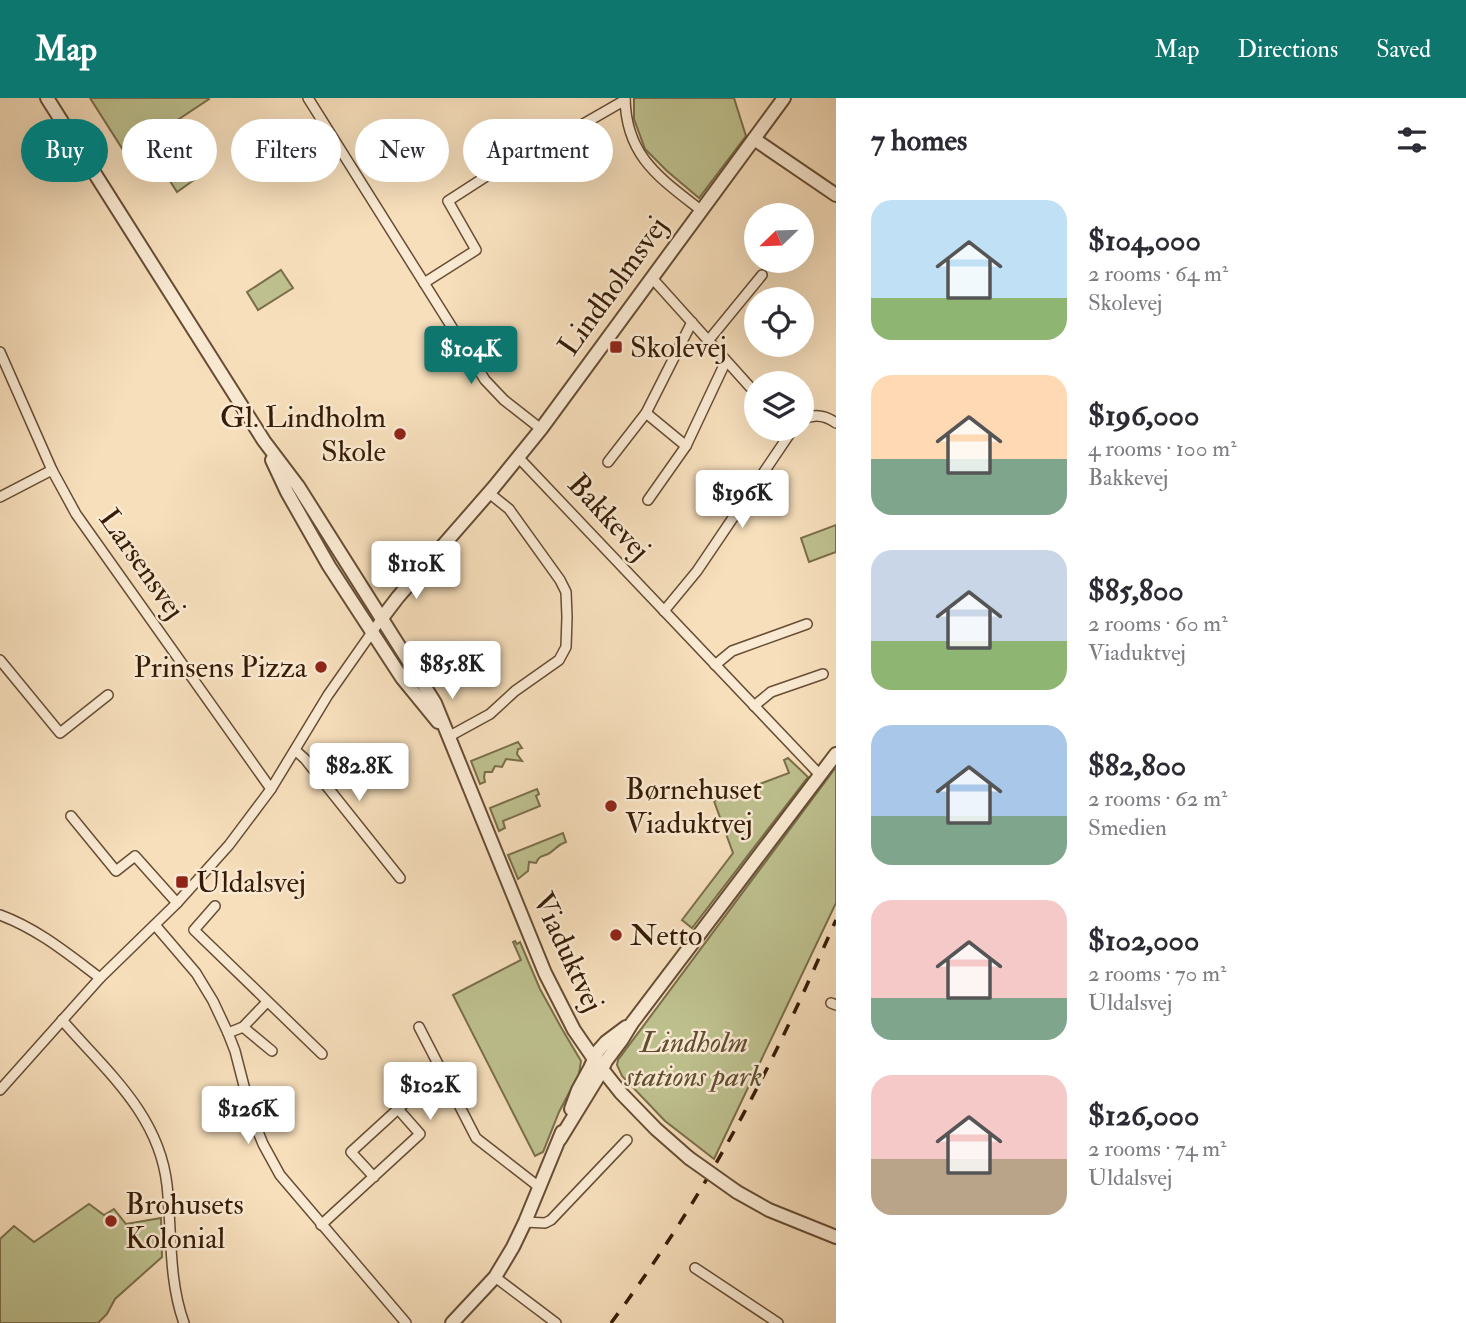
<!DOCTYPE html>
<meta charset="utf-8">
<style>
body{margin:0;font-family:"IM FELL Double Pica",serif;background:#f2f2f3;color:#2b2b33;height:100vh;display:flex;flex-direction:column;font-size:26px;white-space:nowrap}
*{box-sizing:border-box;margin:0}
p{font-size:23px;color:#7c7c81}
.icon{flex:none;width:38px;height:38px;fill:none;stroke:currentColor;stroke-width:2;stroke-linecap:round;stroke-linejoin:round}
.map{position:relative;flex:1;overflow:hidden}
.details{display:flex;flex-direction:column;background:#fff;width:630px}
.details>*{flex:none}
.guide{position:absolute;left:21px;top:21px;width:665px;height:63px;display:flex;gap:14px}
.needle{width:46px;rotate:247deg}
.tools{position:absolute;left:744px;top:105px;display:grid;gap:14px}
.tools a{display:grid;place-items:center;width:70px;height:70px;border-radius:50%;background:#fff;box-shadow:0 7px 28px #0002;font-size:35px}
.price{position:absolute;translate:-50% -60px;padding:0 16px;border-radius:7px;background:#fff;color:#222;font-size:23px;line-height:46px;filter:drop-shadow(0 2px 4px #0008)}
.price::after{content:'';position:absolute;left:50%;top:42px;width:21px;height:16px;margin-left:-10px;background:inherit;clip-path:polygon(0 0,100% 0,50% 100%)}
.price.on{background:#0f766e;color:#fff}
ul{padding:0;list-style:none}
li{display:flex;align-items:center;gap:21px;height:175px;padding:0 35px}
li span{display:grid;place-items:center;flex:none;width:196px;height:140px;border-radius:21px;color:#555}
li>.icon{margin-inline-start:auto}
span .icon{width:84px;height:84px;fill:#fffc;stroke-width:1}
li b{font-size:30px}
h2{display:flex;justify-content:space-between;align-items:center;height:84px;padding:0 35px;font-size:30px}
.pill{padding:0 24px;border-radius:32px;background:#fff;box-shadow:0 7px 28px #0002;font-size:24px;line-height:63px}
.pill.on{background:#0f766e;color:#fff}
header{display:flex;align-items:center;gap:42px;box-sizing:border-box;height:98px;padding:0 35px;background:#0f766e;color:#fff}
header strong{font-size:33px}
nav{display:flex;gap:38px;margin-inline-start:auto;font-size:24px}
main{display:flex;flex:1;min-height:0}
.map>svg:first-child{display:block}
.green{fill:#bec18f;stroke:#7a6e4a;stroke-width:2}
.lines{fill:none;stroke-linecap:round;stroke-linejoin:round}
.minor-casing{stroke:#664d34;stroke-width:12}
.tertiary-casing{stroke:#664d34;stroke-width:16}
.minor{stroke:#faead3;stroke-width:9}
.tertiary{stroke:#faead3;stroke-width:12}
.rail{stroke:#361c06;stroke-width:3.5;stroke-dasharray:12 12;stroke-linecap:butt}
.tertiary-bridge-casing{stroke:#664d34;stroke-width:16;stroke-linecap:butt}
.tertiary-bridge{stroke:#faead3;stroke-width:12}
.poi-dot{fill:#8f2418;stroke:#faead3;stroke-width:2.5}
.labels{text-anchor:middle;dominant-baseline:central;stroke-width:5;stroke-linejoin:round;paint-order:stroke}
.street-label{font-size:30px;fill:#361c06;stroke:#faead3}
.poi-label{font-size:30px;fill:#361c06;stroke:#faead3;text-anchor:start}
.park-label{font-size:30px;font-style:italic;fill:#5f4e2f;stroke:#faead3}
</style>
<header>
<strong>Map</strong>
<nav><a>Map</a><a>Directions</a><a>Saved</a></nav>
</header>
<main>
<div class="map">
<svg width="836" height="1225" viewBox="0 0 836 1225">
<rect width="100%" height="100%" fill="#f7dfbc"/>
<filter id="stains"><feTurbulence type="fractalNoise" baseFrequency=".00286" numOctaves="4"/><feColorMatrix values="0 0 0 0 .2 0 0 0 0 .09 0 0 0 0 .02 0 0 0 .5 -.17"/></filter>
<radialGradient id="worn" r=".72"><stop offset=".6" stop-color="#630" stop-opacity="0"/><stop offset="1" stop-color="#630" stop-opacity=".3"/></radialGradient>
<!-- green -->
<g class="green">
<path d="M 90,0 L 208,0 L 209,1 L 167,29 L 198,79 L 177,94 L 158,64 L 139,77 Z"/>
<path d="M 634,0 L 734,0 L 746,38 L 699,100 L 667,73 L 645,51 L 634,21 Z"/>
<path d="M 281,172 L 293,190 L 258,212 L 247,194 Z"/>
<path d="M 836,427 L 836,454 L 809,464 L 801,440 Z"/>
<path d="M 518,644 L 522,650 L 518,651 L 517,656 L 522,663 L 506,661 L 502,669 L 495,668 L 492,674 L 485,674 L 484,679 L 485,684 L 480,686 L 471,663 Z"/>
<path d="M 788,660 L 808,679 L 692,830 L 682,822 L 733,755 L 714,703 L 789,675 L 784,662 Z"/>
<path d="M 836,669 L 836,805 L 714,1061 L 665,1023 L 622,978 L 617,967 L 618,962 Z"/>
<path d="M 537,691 L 539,696 L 536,698 L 540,708 L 503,723 L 505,730 L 499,733 L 490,710 Z"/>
<path d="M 563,735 L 566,744 C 556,747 556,752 548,756 C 541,759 539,758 536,765 L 529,764 L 528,773 L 518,781 L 508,757 Z"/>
<path d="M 515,843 L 517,846 L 520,844 L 540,891 L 562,931 L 581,963 L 579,976 L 559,1014 L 543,1054 L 535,1058 L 453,897 L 521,862 L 513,844 Z"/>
<path d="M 89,1106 L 104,1117 L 114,1111 L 126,1126 L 161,1120 L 162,1159 L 115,1201 L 107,1216 L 98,1225 L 0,1225 L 0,1141 L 14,1128 L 34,1144 Z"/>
</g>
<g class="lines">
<!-- minor casing -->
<g class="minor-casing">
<g id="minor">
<path d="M 308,0 L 485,282 L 504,302 L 541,331"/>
<path d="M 625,0 C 626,59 660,80 702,113"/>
<path d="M 556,55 L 559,40 L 625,2"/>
<path d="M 652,180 L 750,289"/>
<path d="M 424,185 L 476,152 L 448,103 L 496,72"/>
<path d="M 708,243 L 762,177"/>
<path d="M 0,254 L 52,372 L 76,416 L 271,691"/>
<path d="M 646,315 L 686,348"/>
<path d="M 802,322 C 814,315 825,317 836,325"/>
<path d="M 518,359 L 820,677"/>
<path d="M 608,364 L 646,315 L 692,224"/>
<path d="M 0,399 L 52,372"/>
<path d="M 648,402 L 686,348 L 726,263"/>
<path d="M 664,513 L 697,473 L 793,331"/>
<path d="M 0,562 L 60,635 L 108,597"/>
<path d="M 715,567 L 732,553 L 807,526"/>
<path d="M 754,608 L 771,594 L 823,576"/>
<path d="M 448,639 L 490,616 L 515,593 L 559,562 L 566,549 L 567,519 L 566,494 L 560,482 L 509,411 L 489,395"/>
<path d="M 295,652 L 305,661 L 400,780"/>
<path d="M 71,718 L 116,773 L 135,758 L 177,805"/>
<path d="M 215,808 L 194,832 L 322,956"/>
<path d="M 0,817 C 38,831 68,856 100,880"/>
<path d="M 155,827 L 196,875 L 213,903 L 228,935 L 235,953 L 252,1019 L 263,1046 L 280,1077 L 406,1225"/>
<path d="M 831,905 L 836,907"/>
<path d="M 62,922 C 106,973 159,1016 167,1087 C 172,1132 168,1181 184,1225"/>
<path d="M 243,929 L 272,953"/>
<path d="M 419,929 L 476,1040 L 539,1089"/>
<path d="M 228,935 L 243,929 L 267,904"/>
<path d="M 0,992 L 100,880 L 177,805 L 229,747 L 271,691 L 328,597 L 382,520"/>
<path d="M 398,1011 L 440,973"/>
<path d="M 525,1124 L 545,1125 L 551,1122 L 627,1042"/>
<path d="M 321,1127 L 420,1036 L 398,1011 L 351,1054 L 374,1079"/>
<path d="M 695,1170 L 778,1225"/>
<path d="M 495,1179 L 556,1225"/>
</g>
</g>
<!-- tertiary casing -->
<g class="tertiary-casing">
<g id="tertiary">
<path d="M 47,0 L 264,343 L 298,388 L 435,605 L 545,875 L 574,932 L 594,961 L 621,995 L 656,1031 L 689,1060"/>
<path d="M 754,41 L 836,97"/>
<path d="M 272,362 L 287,394 L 329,468 L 402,580 L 438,624"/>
<path d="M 382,520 L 398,499 L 494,389 L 541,331 L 784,0"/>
<path d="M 571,1011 L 578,992 L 590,970 L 598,953 L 606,944 L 626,929"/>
<path d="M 560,1041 L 598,979 L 606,963 L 621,943 L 632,925 L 836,656"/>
<path d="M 737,1094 L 769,1112 L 836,1139"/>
<path d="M 452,1225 L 495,1179 L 513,1149 L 525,1124 L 562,1034"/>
</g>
</g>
<!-- minor -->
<use href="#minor" class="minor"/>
<!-- tertiary -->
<use href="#tertiary" class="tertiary"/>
<!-- rail -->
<path class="rail" d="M 611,1225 C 666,1151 715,1072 757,990 C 786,935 811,878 836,822"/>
<!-- tertiary-bridge casing -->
<g class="tertiary-bridge-casing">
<path id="tertiary-bridge" d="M 689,1060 L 737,1094"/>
</g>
<!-- tertiary-bridge -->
<use href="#tertiary-bridge" class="tertiary-bridge"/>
</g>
<!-- markers -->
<g class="poi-dot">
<rect x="609" y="242" width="14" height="14" rx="3.5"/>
<circle cx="400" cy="336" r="7"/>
<circle cx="321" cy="569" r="7"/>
<circle cx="611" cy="708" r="7"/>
<rect x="175" y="777" width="14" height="14" rx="3.5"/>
<circle cx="616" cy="837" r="7"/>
<circle cx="111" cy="1123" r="7"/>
</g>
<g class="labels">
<!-- street labels -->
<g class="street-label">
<text transform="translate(613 188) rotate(-54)">Lindholmsvej</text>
<text transform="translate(609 419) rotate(47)">Bakkevej</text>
<text transform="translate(142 466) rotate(55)">Larsensvej</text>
<text transform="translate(568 854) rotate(65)">Viaduktvej</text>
</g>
<!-- poi labels -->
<g class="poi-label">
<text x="630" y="249">Skolevej</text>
<text x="386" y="319" text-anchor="end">Gl. Lindholm<tspan x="386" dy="34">Skole</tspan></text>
<text x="307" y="569" text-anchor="end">Prinsens Pizza</text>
<text x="625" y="691">Børnehuset<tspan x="625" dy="34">Viaduktvej</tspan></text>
<text x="196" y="784">Uldalsvej</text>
<text x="630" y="837">Netto</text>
<text x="125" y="1106">Brohusets<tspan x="125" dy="34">Kolonial</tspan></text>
</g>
<!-- park labels -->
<g class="park-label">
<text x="694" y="944">Lindholm<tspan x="694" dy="34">stations park</tspan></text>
</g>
</g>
<rect width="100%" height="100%" filter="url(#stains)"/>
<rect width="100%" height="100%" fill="url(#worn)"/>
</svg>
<div class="tools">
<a><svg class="needle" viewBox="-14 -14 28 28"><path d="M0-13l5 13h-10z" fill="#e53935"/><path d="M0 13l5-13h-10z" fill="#7c7c81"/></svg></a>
<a><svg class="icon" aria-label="locate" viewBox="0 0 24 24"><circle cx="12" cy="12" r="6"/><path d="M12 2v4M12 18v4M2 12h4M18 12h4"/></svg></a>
<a><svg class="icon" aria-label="layers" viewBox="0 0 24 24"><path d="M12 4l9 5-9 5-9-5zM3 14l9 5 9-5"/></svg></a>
</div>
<b class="price on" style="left:471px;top:288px">$104K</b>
<b class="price" style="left:742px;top:432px">$196K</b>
<b class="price" style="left:416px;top:503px">$110K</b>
<b class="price" style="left:452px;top:603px">$85.8K</b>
<b class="price" style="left:359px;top:705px">$82.8K</b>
<b class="price" style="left:430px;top:1024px">$102K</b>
<b class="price" style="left:248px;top:1048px">$126K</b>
<div class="guide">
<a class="pill on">Buy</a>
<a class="pill">Rent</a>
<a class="pill">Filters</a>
<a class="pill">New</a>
<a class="pill">Apartment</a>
</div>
</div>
<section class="details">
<h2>7 homes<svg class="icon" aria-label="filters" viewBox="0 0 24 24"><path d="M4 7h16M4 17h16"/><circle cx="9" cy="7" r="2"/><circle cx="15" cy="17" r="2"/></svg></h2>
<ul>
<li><span style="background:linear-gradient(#bfe0f5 70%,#8fb573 0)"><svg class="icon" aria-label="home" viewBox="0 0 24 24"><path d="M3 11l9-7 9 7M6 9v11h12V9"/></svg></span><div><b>$104,000</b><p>2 rooms · 64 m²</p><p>Skolevej</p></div></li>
<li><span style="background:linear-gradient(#ffd9b3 60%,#7fa58c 0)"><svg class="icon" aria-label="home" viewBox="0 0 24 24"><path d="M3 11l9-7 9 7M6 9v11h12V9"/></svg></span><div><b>$196,000</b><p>4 rooms · 100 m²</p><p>Bakkevej</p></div></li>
<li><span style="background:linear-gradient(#c9d6e8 65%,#8fb573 0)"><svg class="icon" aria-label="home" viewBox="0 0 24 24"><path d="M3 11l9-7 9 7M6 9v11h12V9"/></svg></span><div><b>$85,800</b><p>2 rooms · 60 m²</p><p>Viaduktvej</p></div></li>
<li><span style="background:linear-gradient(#a9c7e8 65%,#7fa58c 0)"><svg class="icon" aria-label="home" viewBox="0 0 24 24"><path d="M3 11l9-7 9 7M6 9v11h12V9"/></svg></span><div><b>$82,800</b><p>2 rooms · 62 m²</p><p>Smedien</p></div></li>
<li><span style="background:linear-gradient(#f6c9c9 70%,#7fa58c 0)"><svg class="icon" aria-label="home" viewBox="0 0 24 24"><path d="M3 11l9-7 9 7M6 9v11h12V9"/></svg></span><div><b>$102,000</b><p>2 rooms · 70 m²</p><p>Uldalsvej</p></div></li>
<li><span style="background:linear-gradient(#f6c9c9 60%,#b9a48a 0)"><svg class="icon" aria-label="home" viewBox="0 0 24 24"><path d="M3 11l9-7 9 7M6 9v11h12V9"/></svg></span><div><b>$126,000</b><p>2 rooms · 74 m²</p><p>Uldalsvej</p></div></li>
</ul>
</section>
</main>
